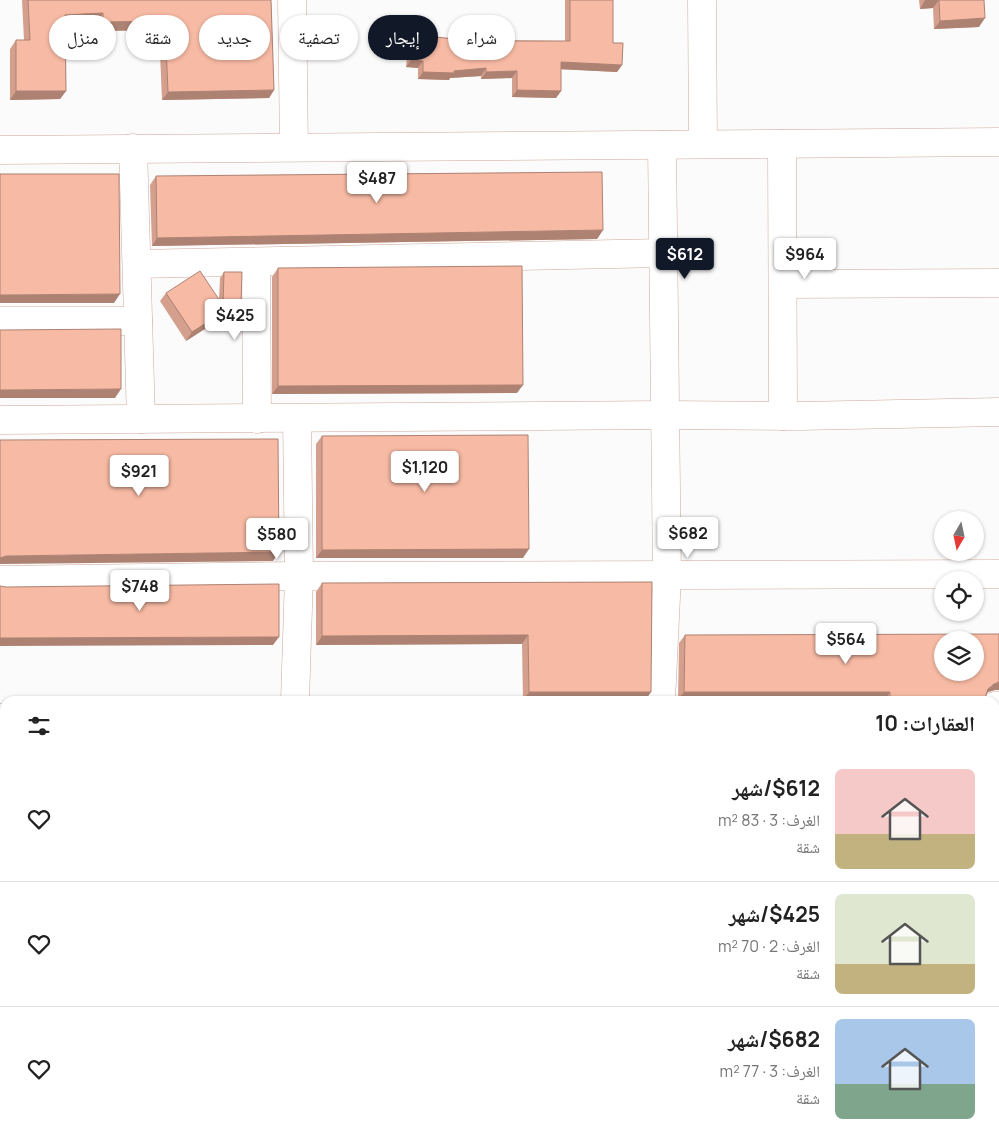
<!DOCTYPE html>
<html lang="ar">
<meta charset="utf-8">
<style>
body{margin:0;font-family:Manrope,"Noto Naskh Arabic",sans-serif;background:#f2f2f2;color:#222;direction:rtl;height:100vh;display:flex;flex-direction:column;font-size:19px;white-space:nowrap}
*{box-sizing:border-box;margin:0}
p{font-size:16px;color:#767676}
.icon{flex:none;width:28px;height:28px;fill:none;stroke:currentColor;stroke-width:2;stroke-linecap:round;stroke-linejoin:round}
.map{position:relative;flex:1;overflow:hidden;direction:ltr}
.sheet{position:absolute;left:0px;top:696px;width:1000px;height:446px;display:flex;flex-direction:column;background:#fff;border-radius:15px 15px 0 0;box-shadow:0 1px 4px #0004;direction:rtl}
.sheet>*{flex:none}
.guide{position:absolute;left:15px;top:15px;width:500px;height:45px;direction:rtl;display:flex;gap:10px}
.needle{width:32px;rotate:189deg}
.fabs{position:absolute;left:934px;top:511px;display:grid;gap:10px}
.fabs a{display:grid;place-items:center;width:50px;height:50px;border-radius:50%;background:#fff;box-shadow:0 1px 4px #0004;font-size:25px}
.price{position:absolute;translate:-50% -42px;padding:0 11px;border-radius:5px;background:#fff;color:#222;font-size:16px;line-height:32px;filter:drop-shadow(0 1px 2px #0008)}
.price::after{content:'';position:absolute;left:50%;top:30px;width:15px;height:11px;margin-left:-8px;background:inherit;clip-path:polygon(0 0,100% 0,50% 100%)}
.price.selected{background:#111827;color:#fff}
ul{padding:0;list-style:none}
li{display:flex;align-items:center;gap:15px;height:125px;padding:0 25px}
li+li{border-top:1px solid #e0e0e0}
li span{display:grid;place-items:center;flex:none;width:140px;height:100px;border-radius:8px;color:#555}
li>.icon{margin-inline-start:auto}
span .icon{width:60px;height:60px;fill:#fffc;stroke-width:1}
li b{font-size:21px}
h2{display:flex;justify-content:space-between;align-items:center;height:60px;padding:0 25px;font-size:21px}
.pill{padding:0 18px;border-radius:22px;background:#fff;box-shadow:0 1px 4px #0004;font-size:18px;line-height:45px}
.pill.selected{background:#111827;color:#fff}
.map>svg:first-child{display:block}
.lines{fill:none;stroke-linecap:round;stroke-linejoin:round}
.minor-casing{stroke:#cea89a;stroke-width:29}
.minor{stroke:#fff;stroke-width:28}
.wall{fill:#d4a08d}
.shaded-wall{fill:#ad8273}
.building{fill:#f7baa4;stroke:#ad8273;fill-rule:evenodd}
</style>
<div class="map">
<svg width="999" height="1142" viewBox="0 0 999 1142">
<rect width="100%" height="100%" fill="#fbfbfb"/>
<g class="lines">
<!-- minor casing -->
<g class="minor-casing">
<g id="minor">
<path d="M 292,0 L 294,147"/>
<path d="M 702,0 L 703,144"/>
<path d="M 782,144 L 783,416"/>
<path d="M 133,148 L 141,419"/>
<path d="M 0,150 L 999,142"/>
<path d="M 256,262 L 257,419"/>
<path d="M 137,264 L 663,253"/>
<path d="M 784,284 L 999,283"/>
<path d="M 0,321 L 138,321"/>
<path d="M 0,420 L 665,415 L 799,416 L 999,412"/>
<path d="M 0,580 L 299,576 L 999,574"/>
<path d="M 295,701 L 299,576 L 297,418"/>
<path d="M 661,701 L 667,576 L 662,145"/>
<path d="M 995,706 L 999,706"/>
<path d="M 0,718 L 5,718"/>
<path d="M 995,846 L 999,846"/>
<path d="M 0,854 L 5,854"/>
<path d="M 995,987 L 999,987"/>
<path d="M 0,995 L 5,995"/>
<path d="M 304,1142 L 304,1138"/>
<path d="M 667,1142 L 667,1138"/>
</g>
</g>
<!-- minor -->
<use href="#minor" class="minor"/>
</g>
<!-- wall -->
<g class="wall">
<path d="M 22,0 L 271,0 L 274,90 L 269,98 L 162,100 L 159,30 L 97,31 L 97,22 L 65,23 L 66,91 L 60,99 L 10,100 L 10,49 L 16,40 L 24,40 Z"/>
<path d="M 565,0 L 613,0 L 613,43 L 622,65 L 617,72 L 561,69 L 561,91 L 556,98 L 512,97 L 512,78 L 481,79 L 481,76 L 450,78 L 449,80 L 418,79 L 418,68 L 406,67 L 408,49 L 413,42 L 430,43 L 435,37 L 484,42 L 485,40 L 565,41 Z"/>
<path d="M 919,0 L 984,0 L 979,27 L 934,29 L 933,8 L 920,9 Z"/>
<path d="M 156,176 L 603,230 L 597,239 L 152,246 L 150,185 Z"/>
<path d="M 278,268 L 517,393 L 272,394 L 272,277 Z"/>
<path d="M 224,272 L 241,304 L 238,310 L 219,310 L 219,302 L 214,309 L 212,309 L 211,325 L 186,341 L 160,301 L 166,293 L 219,300 L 220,278 Z"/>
<path d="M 322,436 L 523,558 L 316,558 L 316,444 Z"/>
<path d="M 652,582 L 645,701 L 523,701 L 522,644 L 316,645 L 316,592 L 322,583 Z"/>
<path d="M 685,635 L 999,690 L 995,690 L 988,692 L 985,698 L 986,701 L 885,701 L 885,700 L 678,700 L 679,643 Z"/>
</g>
<!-- shaded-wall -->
<g class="shaded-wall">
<path d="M 925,0 L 939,0 L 933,8 L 920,9 Z"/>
<path d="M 103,13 L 97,22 L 59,23 L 65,15 Z"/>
<path d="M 985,18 L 979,27 L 934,29 L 940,21 Z"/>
<path d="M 165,21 L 159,30 L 97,31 L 103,22 Z"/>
<path d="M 411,60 L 423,61 L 418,68 L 406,67 Z"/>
<path d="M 561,62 L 622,65 L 617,72 L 556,69 Z"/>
<path d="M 486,68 L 481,76 L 450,78 L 449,80 L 418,79 L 423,72 Z"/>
<path d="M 517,71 L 512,78 L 481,79 L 486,72 Z"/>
<path d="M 274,90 L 269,98 L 162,100 L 168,92 Z"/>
<path d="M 517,90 L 561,91 L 556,98 L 512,97 Z"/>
<path d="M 16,91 L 66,91 L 60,99 L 10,100 Z"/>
<path d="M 603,230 L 597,239 L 152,246 L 157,238 Z"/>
<path d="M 120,294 L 114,303 L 0,303 L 0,295 Z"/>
<path d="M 207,301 L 220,301 L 214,309 L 201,309 Z"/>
<path d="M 223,304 L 241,304 L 238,310 L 219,310 Z"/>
<path d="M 217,316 L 211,325 L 186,341 L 192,332 Z"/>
<path d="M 523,385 L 517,393 L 272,394 L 278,386 Z"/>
<path d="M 121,389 L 115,398 L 0,398 L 0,390 Z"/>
<path d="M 529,549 L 523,558 L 316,558 L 322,550 Z"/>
<path d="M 279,552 L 273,561 L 0,564 L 0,558 L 6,556 Z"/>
<path d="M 528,635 L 522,644 L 316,645 L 322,636 Z"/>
<path d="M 279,637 L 273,645 L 0,646 L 0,638 Z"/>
<path d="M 999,682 L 999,690 L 995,690 L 988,692 L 982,698 L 988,689 L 994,684 Z"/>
<path d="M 529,692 L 651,692 L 645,701 L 523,701 Z"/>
<path d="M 684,692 L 890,692 L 885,700 L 678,700 Z"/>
<rect x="995" y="768" width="4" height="9"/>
</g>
<!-- building -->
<g class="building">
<path d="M 28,0 L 271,0 L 274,90 L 168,92 L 165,21 L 103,22 L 103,13 L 65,15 L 66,91 L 16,91 L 16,40 L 30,40 Z"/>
<path d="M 570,0 L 613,0 L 613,43 L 623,43 L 622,65 L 561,62 L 561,91 L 517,90 L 517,71 L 486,72 L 486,68 L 454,71 L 454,73 L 423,72 L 423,61 L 411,60 L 413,42 L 434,44 L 435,37 L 485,42 L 485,40 L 507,39 L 507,41 L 570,41 Z"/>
<path d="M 939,0 L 984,0 L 985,18 L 940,21 Z"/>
<path d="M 602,172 L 603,230 L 157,238 L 156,176 Z"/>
<path d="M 0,174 L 119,174 L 120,294 L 0,295 Z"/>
<path d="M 522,266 L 523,385 L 278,386 L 278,268 Z"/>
<path d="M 200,271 L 220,301 L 207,301 L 217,316 L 192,332 L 166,293 Z"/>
<path d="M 224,272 L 242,272 L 241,304 L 223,304 Z"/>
<path d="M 121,329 L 121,389 L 0,390 L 0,330 Z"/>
<path d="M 528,435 L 529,549 L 322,550 L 322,436 Z"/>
<path d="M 278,439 L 279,552 L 6,556 L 0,558 L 0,440 Z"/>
<path d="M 652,582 L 651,692 L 529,692 L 528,635 L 322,636 L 322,583 Z"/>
<path d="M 279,584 L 279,637 L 0,638 L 0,586 L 6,587 Z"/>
<path d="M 999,634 L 999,682 L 994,684 L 988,689 L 985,698 L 986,701 L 890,701 L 890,692 L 684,692 L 685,635 ZM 942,640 L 975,640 L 975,672 L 942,672 Z"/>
<path d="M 995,711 L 999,712 L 999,768 L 995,768 Z"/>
</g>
</svg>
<div class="fabs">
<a><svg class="needle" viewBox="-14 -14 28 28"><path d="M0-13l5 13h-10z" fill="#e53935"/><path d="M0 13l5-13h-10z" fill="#767676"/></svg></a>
<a><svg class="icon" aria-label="locate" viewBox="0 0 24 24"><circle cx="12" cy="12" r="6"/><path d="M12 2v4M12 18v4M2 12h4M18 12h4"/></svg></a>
<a><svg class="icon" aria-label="layers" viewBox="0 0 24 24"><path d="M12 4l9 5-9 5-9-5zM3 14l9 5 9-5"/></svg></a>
</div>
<b class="price" style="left:377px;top:204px">$487</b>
<b class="price selected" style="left:685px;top:280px">$612</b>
<b class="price" style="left:805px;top:280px">$964</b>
<b class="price" style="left:235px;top:341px">$425</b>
<b class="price" style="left:425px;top:493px">$1,120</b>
<b class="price" style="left:139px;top:497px">$921</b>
<b class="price" style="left:688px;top:559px">$682</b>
<b class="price" style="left:277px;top:560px">$580</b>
<b class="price" style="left:140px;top:612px">$748</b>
<b class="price" style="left:846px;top:665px">$564</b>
<div class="guide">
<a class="pill">شراء</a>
<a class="pill selected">إيجار</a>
<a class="pill">تصفية</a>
<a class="pill">جديد</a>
<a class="pill">شقة</a>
<a class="pill">منزل</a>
</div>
<section class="sheet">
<h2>العقارات: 10<svg class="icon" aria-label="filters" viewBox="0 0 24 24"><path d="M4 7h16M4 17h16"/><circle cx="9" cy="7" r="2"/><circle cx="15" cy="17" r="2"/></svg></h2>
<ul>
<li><span style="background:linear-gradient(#f6c9c9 65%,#c2b280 0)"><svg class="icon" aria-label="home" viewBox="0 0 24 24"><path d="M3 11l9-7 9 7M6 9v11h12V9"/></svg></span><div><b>$612/شهر</b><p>الغرف: 3 · 83 m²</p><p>شقة</p></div><svg class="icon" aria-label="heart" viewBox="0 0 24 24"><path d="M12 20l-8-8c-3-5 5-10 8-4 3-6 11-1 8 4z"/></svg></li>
<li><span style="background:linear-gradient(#dfe7d0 70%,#c2b280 0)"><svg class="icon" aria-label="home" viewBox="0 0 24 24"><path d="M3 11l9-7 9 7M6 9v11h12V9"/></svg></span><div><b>$425/شهر</b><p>الغرف: 2 · 70 m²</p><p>شقة</p></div><svg class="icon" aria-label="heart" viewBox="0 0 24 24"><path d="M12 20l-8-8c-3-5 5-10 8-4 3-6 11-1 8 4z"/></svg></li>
<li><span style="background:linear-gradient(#a9c7e8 65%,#7fa58c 0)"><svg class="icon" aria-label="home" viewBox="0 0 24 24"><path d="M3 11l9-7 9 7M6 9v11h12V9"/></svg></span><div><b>$682/شهر</b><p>الغرف: 3 · 77 m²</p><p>شقة</p></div><svg class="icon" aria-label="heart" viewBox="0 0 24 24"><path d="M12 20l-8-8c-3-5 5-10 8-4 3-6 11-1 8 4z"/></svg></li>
</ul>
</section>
</div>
